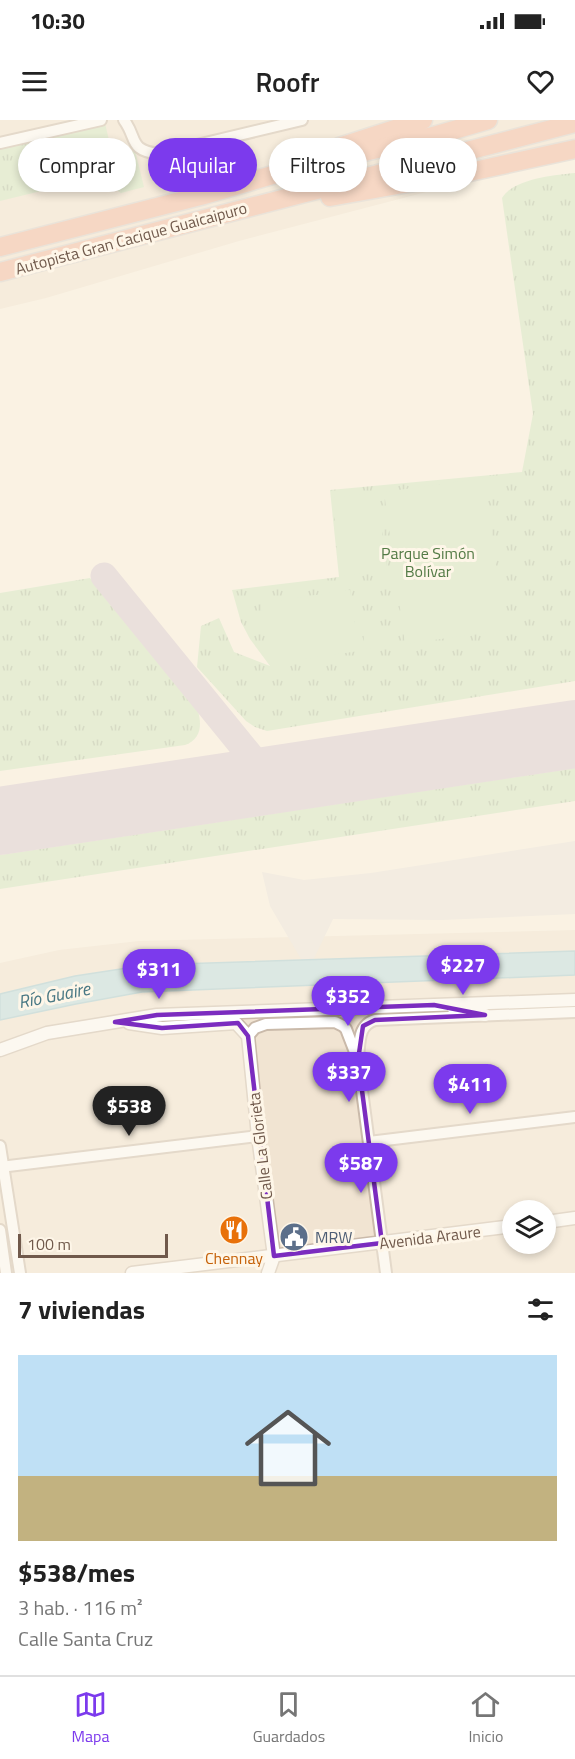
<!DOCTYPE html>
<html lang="es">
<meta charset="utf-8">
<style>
body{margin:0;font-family:"Titillium Web",sans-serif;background:#f2f2f2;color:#222;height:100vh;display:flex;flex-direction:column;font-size:22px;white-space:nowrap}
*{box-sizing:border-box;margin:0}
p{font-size:20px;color:#767676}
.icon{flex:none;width:33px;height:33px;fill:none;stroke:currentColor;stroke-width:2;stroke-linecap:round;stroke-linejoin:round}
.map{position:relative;height:1153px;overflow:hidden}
.panel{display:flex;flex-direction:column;background:#fff;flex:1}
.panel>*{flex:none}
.guide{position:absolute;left:18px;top:18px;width:540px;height:54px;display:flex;gap:12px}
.tools{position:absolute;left:502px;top:1080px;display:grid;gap:12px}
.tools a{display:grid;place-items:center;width:54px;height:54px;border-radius:50%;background:#fff;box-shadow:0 3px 9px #0003;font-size:30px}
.scale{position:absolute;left:18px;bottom:15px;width:150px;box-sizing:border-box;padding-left:6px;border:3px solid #70594b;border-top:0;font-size:16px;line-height:21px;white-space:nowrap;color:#70594b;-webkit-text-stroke:4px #fef6e8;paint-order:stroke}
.price{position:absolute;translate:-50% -51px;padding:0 14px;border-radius:21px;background:#7c3aed;color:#fff;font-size:20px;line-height:39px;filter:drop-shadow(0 2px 3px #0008)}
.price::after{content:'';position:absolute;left:50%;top:36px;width:18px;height:14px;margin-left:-9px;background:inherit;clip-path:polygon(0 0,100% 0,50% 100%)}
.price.selected{background:#222;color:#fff}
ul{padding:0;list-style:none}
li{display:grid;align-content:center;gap:12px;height:318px;padding:0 18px}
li+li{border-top:2px solid #e0e0e0}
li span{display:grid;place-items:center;height:186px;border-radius:0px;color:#555}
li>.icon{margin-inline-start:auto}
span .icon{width:108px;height:108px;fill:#fffc;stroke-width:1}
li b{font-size:26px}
h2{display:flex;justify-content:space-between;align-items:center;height:72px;padding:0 18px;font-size:26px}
.pill{padding:0 21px;border-radius:27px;background:#fff;box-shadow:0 3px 9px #0003;font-size:21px;line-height:54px}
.pill.selected{background:#7c3aed;color:#fff}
.status{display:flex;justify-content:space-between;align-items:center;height:42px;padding:0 30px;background:#fff;direction:ltr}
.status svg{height:16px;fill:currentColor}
header{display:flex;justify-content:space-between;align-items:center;height:78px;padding:0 18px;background:#fff;font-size:27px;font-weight:600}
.tab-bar{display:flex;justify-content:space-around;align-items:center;height:84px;border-top:2px solid #e0e0e0;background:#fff;font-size:16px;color:#767676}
.tab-bar a{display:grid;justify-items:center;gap:3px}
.tab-bar .selected{color:#7c3aed}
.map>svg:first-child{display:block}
.residential{fill:#f1e4d2;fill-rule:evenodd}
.industrial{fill:#eae4dd}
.grass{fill:url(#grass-tufts)}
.pitch{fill:#d0e7c2}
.water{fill:#b9dbe2;stroke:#a0cad3;stroke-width:1.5}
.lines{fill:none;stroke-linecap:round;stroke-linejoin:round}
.taxiway{stroke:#d8cad2;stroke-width:27}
.runway{stroke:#d8cad2;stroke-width:68}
.minor-casing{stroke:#cabaaa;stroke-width:14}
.tertiary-casing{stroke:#cabaaa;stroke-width:15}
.motorway-casing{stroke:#d7d1cd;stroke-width:21}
.minor{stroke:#fff;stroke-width:10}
.tertiary{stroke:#fff;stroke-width:12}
.motorway{stroke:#f1b59d;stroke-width:18}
.marked{fill:none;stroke:#7b2cbf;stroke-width:4.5;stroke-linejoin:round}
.labels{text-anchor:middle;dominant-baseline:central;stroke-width:6;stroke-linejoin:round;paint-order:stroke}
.street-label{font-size:16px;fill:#70594b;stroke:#fef6e8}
.park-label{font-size:16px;fill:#547b46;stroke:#fef6e8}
.service-label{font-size:16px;fill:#4e5e75;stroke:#fef6e8;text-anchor:start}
.food-label{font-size:16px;fill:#c56008;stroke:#fef6e8}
.water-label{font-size:18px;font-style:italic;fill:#477783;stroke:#fef6e8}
</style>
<div class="status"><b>10:30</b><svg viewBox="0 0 49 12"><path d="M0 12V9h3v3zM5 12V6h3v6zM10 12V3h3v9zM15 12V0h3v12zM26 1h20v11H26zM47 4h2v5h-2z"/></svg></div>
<header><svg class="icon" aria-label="menu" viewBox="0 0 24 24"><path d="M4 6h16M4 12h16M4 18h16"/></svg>Roofr<svg class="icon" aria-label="heart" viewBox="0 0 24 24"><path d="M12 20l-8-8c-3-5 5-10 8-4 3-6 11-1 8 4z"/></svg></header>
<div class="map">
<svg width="575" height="1153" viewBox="0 0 575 1153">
<defs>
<pattern id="grass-tufts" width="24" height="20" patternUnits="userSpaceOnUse" patternTransform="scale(1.5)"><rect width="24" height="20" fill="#d0e7c2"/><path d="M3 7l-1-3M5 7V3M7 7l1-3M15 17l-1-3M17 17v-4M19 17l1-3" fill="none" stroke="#adbea0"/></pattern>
</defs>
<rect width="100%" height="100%" fill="#faf2e3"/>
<!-- residential -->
<g class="residential">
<path d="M 0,0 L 575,0 L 575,31 L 472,60 L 239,121 L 46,178 L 0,189 Z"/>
<path d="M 575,810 L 575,1153 L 0,1153 L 0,843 L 59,830 L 139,821 ZM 513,1090 L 546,1090 L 546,1124 L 513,1124 Z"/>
</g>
<!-- industrial -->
<path class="industrial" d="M 575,721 L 575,794 L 442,800 L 333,799 L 308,851 L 270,786 L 262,752 L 304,760 L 371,753 Z"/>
<!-- grass -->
<g class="grass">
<path d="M 105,3 L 121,73 L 102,60 L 41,71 L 0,81 L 0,28 Z"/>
<path d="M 575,53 L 575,561 L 267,611 L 255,607 L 246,601 L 197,547 L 201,506 L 219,498 L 234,532 L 270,546 L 250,519 L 241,502 L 232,470 L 339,457 L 330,370 L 522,352 L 533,294 L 502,78 C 513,59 554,55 575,53 Z"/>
<path d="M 90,458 L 198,591 C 202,605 201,619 185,625 L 0,651 L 0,473 Z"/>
<path d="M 575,648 L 575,681 L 0,769 L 0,735 Z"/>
</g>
<!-- pitch -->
<g class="pitch">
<path d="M 135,31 L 144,67 L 121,73 L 112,37 Z"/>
<path d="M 484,358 L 505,510 L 405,524 L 384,372 Z"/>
<path d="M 377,372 L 387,450 L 342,456 L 332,378 Z"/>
<path d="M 573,444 L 575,460 L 555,464 L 552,448 Z"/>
<path d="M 534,450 L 538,465 L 526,469 L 522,453 Z"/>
<path d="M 350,470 L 359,531 L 269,544 L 261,483 Z"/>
<path d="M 395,506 L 398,524 L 365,529 L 363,511 Z"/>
</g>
<!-- water -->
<path class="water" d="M 575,831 L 575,855 L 142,872 L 76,884 L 0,900 L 0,874 L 4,873 L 75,856 L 147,845 Z"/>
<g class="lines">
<!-- taxiway -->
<path class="taxiway" d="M 104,456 L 270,660"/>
<!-- runway -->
<path class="runway" d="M 0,701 L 575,614"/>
<!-- minor casing -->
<g class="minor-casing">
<g id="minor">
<path d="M 124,0 C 138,19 128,30 159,34 L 302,0"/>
<path d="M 0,23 L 101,0"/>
<path d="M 248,916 L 255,908 L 266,904 L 335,902 L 343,906 L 346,909 L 358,940 L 386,1153"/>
<path d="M 358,937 C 360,922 358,905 375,900 L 575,892"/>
<path d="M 369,1022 L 575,997"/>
<path d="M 0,1026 L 20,1153"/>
<path d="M 0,1047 L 258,1016"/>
<path d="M 0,1110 L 6,1153"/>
</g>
</g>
<!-- tertiary casing -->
<g class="tertiary-casing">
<g id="tertiary">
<path d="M 454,889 L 485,895"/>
<path d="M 129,903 L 162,908 L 236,903 L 248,916 L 258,1016 L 274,1136 L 268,1153"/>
<path d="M 0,930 L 47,913 L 157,895 L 575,880"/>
<path d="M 546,1102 L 575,1098"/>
<path d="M 132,1153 L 513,1106"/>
</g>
</g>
<!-- motorway casing -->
<g class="motorway-casing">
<g id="motorway">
<path d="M 339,27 L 423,0"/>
<path d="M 330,77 L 465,53 L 575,29"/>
<path d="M 0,127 L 204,75 L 300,47 L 437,15 L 488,0"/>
<path d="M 0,152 L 575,3"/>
</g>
</g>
<!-- minor -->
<use href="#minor" class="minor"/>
<!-- tertiary -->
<use href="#tertiary" class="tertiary"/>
<!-- motorway -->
<use href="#motorway" class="motorway"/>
</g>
<!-- marked area -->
<path d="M0 0H575V1153H0ZM 434,885 L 485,895 L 375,900 L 363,906 L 358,940 L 382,1123 L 274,1136 L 248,916 L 238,903 L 162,908 L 115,902 L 157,895 Z" fill="#faf2e3" fill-opacity=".55" fill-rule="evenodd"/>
<path class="marked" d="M 434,885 L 485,895 L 375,900 L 363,906 L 358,940 L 382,1123 L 274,1136 L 248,916 L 238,903 L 162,908 L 115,902 L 157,895 Z"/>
<!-- icons -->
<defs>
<g id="restaurant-disc" transform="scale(1.5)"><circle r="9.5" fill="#e8710a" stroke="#fef6e8"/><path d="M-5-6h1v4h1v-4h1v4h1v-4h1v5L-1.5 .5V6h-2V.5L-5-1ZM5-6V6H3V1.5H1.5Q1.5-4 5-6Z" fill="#fff"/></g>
<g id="civic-disc" transform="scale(1.5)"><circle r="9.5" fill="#5c6f8a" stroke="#fef6e8"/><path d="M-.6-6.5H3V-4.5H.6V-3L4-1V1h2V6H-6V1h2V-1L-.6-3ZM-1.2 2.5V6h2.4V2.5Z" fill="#fff"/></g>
</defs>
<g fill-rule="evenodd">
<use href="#restaurant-disc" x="234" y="1110"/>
<use href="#civic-disc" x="294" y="1117"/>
</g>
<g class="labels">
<!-- street labels -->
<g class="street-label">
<text transform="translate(131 118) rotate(-15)">Autopista Gran Cacique Guaicaipuro</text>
<text transform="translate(260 1026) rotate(-97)">Calle La Glorieta</text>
<text transform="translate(430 1117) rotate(-7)">Avenida Araure</text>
</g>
<!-- park labels -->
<g class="park-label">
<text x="428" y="433">Parque Simón<tspan x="428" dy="18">Bolívar</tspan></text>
</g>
<!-- service labels -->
<g class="service-label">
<text x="315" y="1117">MRW</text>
</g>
<!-- food labels -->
<g class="food-label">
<text x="234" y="1138">Chennay</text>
</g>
<!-- water labels -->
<g class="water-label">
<text transform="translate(54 875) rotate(-11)">Río Guaire</text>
</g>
</g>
</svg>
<div class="tools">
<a><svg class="icon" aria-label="layers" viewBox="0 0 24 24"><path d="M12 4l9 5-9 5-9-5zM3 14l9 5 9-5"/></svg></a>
</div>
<div class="scale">100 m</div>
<b class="price" style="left:463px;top:876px">$227</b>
<b class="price" style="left:159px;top:880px">$311</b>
<b class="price" style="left:348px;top:907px">$352</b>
<b class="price" style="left:349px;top:983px">$337</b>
<b class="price" style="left:470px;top:995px">$411</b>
<b class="price selected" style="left:129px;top:1017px">$538</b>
<b class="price" style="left:361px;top:1074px">$587</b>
<div class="guide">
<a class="pill">Comprar</a>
<a class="pill selected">Alquilar</a>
<a class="pill">Filtros</a>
<a class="pill">Nuevo</a>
</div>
</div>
<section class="panel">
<h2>7 viviendas<svg class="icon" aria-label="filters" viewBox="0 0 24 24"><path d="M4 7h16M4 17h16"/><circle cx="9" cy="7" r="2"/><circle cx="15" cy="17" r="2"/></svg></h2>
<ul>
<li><span style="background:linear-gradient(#bfe0f5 65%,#c2b280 0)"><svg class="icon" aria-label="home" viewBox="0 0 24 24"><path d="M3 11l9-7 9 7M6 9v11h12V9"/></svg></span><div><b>$538/mes</b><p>3 hab. · 116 m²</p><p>Calle Santa Cruz</p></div></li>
</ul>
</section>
<nav class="tab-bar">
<a class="selected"><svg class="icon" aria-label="map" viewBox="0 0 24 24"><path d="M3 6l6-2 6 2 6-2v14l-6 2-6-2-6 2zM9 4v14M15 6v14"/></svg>Mapa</a>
<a><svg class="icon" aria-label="saved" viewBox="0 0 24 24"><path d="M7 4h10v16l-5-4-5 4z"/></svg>Guardados</a>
<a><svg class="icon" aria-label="home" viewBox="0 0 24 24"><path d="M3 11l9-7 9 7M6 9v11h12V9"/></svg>Inicio</a>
</nav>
